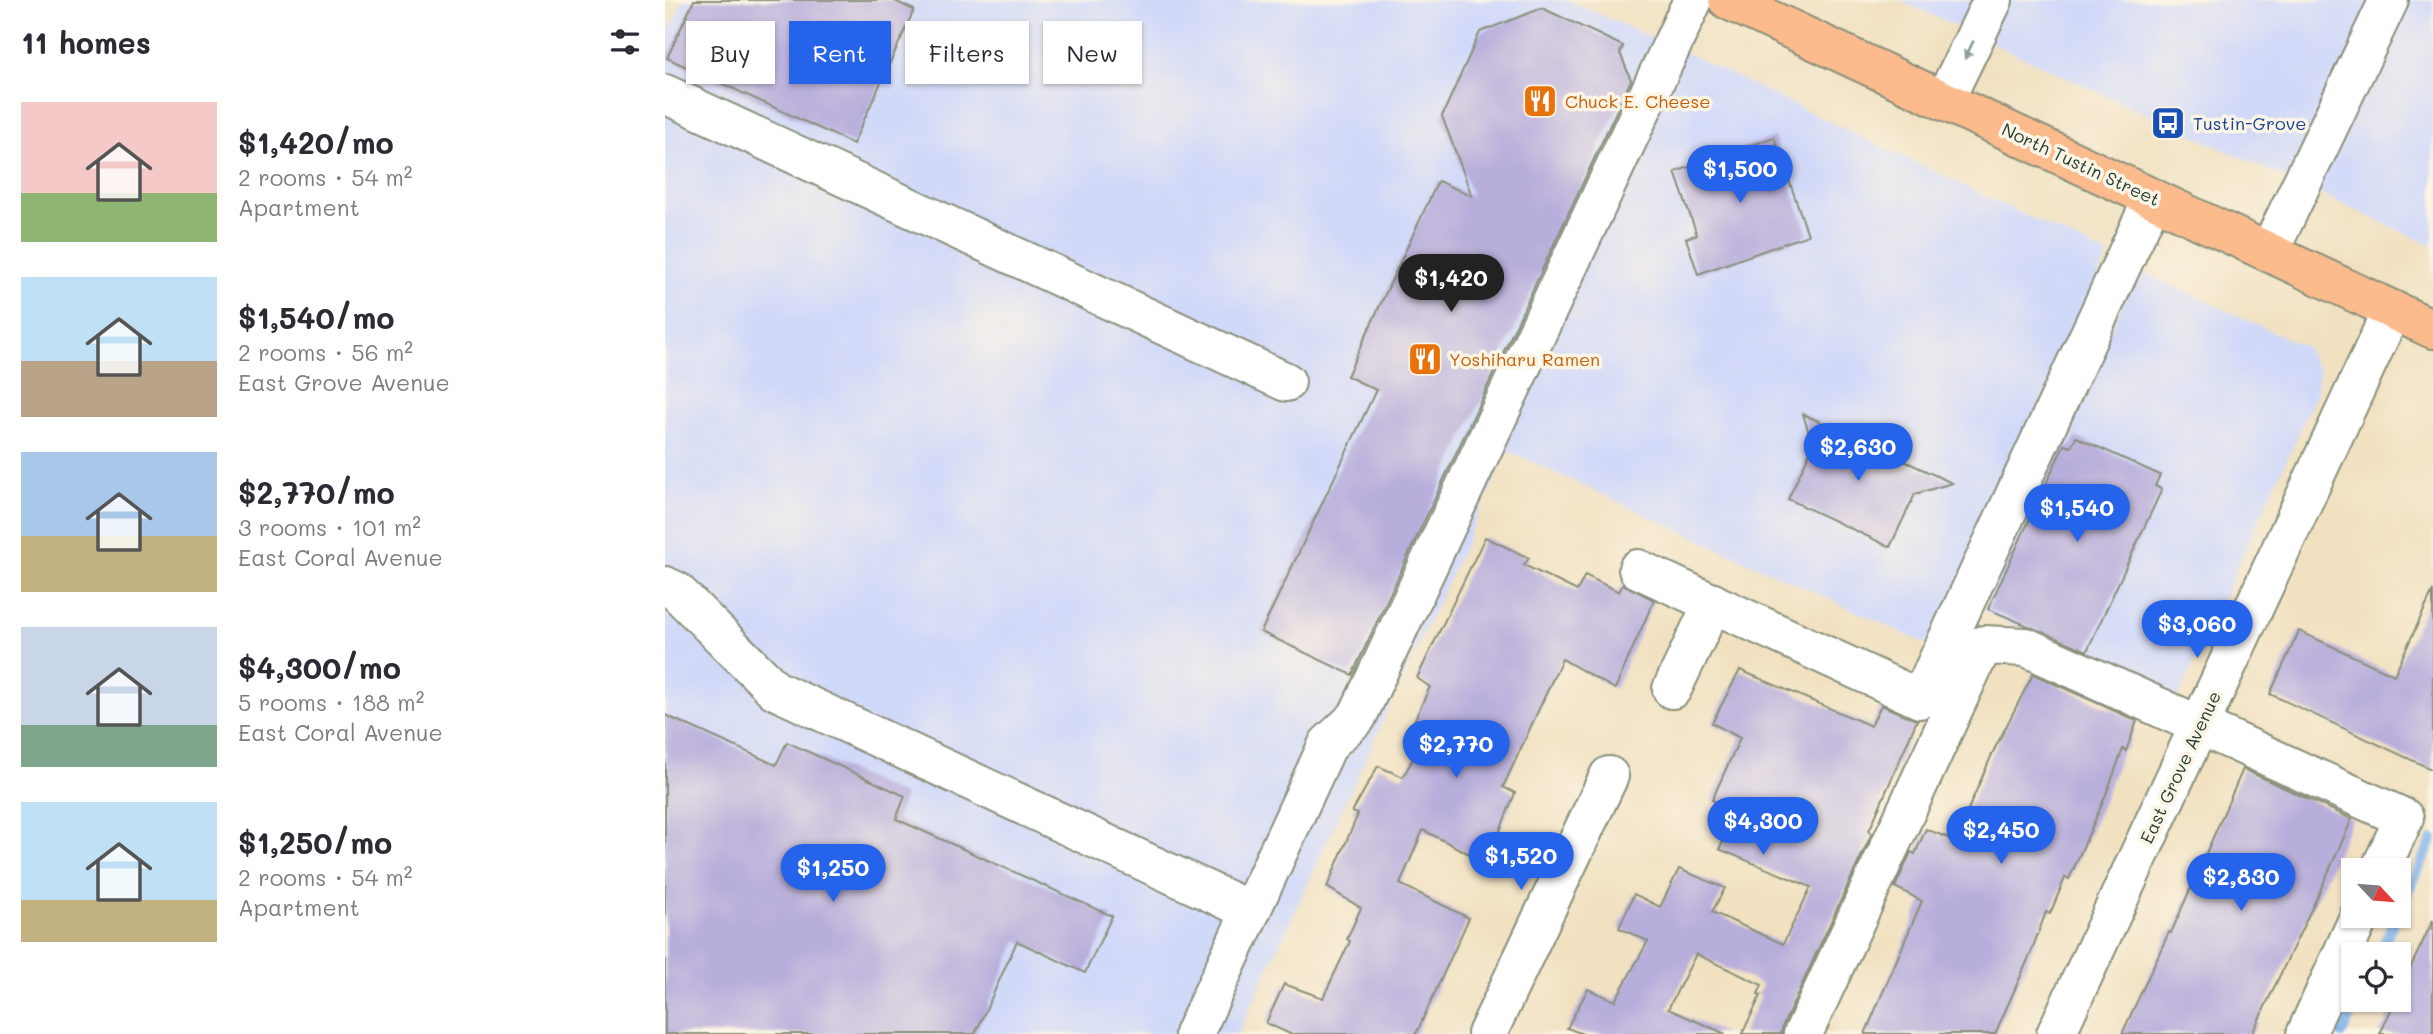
<!DOCTYPE html>
<meta charset="utf-8">
<style>
body{margin:0;font-family:Mali,sans-serif;background:#f2f2f3;color:#2b2b33;height:100vh;display:flex;flex-direction:column;font-size:26px;white-space:nowrap}
*{box-sizing:border-box;margin:0}
p{font-size:23px;color:#7c7c81}
.icon{flex:none;width:38px;height:38px;fill:none;stroke:currentColor;stroke-width:2;stroke-linecap:round;stroke-linejoin:round}
.map{position:relative;flex:1;overflow:hidden}
.side{display:flex;flex-direction:column;background:#fff;width:665px}
.side>*{flex:none}
.guide{position:absolute;left:21px;top:21px;width:665px;height:63px;display:flex;gap:14px}
.needle{width:46px;rotate:116deg}
.fabs{position:absolute;left:1676px;top:858px;display:grid;gap:14px}
.fabs a{display:grid;place-items:center;width:70px;height:70px;border-radius:0px;background:#fff;box-shadow:0 2px 5px #0004;font-size:35px}
.price{position:absolute;translate:-50% -60px;padding:0 16px;border-radius:24px;background:#2563eb;color:#fff;font-size:23px;line-height:46px;filter:drop-shadow(0 2px 4px #0008)}
.price::after{content:'';position:absolute;left:50%;top:42px;width:21px;height:16px;margin-left:-10px;background:inherit;clip-path:polygon(0 0,100% 0,50% 100%)}
.price.active{background:#222;color:#fff}
ul{padding:0;list-style:none}
li{display:flex;align-items:center;gap:21px;height:175px;padding:0 21px}
li span{display:grid;place-items:center;flex:none;width:196px;height:140px;border-radius:0px;color:#555}
li>.icon{margin-inline-start:auto}
span .icon{width:84px;height:84px;fill:#fffc;stroke-width:1}
li b{font-size:30px}
h2{display:flex;justify-content:space-between;align-items:center;height:84px;padding:0 21px;font-size:30px}
.pill{padding:0 24px;border-radius:0px;background:#fff;box-shadow:0 2px 5px #0004;font-size:24px;line-height:63px}
.pill.active{background:#2563eb;color:#fff}
main{display:flex;flex:1;min-height:0}
.map>svg:first-child{display:block}
.built{fill:#d1d9f9}
.lines{fill:none;stroke-linecap:round;stroke-linejoin:round}
.stream{stroke:#81b3ed;stroke-width:10}
.building{fill:#b8aedc}
.minor-casing{stroke:#888f7a;stroke-width:42}
.major-casing{stroke:#888f7a;stroke-width:42}
.minor{stroke:#fff;stroke-width:38}
.major{stroke:#fbbb8d;stroke-width:38}
.oneway{fill:#8f9e9a}
.labels{text-anchor:middle;dominant-baseline:central;stroke-width:7;stroke-linejoin:round;paint-order:stroke}
.food-label{font-size:18px;fill:#c56008;stroke:#fcf5e5;text-anchor:start}
.transit-label{font-size:18px;fill:#164399;stroke:#fcf5e5;text-anchor:start}
.street-label{font-size:18px;fill:#1f3d34;stroke:#fcf5e5}
</style>
<main>
<section class="side">
<h2>11 homes<svg class="icon" aria-label="filters" viewBox="0 0 24 24"><path d="M4 7h16M4 17h16"/><circle cx="9" cy="7" r="2"/><circle cx="15" cy="17" r="2"/></svg></h2>
<ul>
<li><span style="background:linear-gradient(#f6c9c9 65%,#8fb573 0)"><svg class="icon" aria-label="home" viewBox="0 0 24 24"><path d="M3 11l9-7 9 7M6 9v11h12V9"/></svg></span><div><b>$1,420/mo</b><p>2 rooms · 54 m²</p><p>Apartment</p></div></li>
<li><span style="background:linear-gradient(#bfe0f5 60%,#b9a48a 0)"><svg class="icon" aria-label="home" viewBox="0 0 24 24"><path d="M3 11l9-7 9 7M6 9v11h12V9"/></svg></span><div><b>$1,540/mo</b><p>2 rooms · 56 m²</p><p>East Grove Avenue</p></div></li>
<li><span style="background:linear-gradient(#a9c7e8 60%,#c2b280 0)"><svg class="icon" aria-label="home" viewBox="0 0 24 24"><path d="M3 11l9-7 9 7M6 9v11h12V9"/></svg></span><div><b>$2,770/mo</b><p>3 rooms · 101 m²</p><p>East Coral Avenue</p></div></li>
<li><span style="background:linear-gradient(#c9d6e8 70%,#7fa58c 0)"><svg class="icon" aria-label="home" viewBox="0 0 24 24"><path d="M3 11l9-7 9 7M6 9v11h12V9"/></svg></span><div><b>$4,300/mo</b><p>5 rooms · 188 m²</p><p>East Coral Avenue</p></div></li>
<li><span style="background:linear-gradient(#bfe0f5 70%,#c2b280 0)"><svg class="icon" aria-label="home" viewBox="0 0 24 24"><path d="M3 11l9-7 9 7M6 9v11h12V9"/></svg></span><div><b>$1,250/mo</b><p>2 rooms · 54 m²</p><p>Apartment</p></div></li>
</ul>
</section>
<div class="map">
<svg width="1768" height="1034" viewBox="0 0 1768 1034">
<rect width="100%" height="100%" fill="#fcf5e5"/>
<filter id="ink" filterUnits="userSpaceOnUse"><feTurbulence type="fractalNoise" baseFrequency=".0143" numOctaves="2"/><feDisplacementMap in="SourceGraphic" scale="14" xChannelSelector="R" yChannelSelector="G"/><feConvolveMatrix kernelMatrix="1 2 1 2 8 2 1 2 1" color-interpolation-filters="sRGB"/></filter>
<filter id="wash" filterUnits="userSpaceOnUse"><feTurbulence type="fractalNoise" baseFrequency=".00686" numOctaves="4" result="noise"/><feDisplacementMap in="SourceGraphic" scale="28" xChannelSelector="R" yChannelSelector="G"/><feGaussianBlur stdDeviation="1.57" result="paint"/><feColorMatrix in="noise" values="0 0 0 0 0 0 0 0 0 0 0 0 0 0 0 0 0 1.4 0 .05"/><feComposite in="paint" operator="in"/></filter>
<g filter="url(#wash)">
<rect width="100%" height="100%" fill="#f1e1c1"/>
<!-- built -->
<g class="built">
<path d="M 18,0 L 902,0 L 1025,55 L 1443,255 L 1266,646 L 843,451 L 573,1034 L 0,1034 L 0,41 Z"/>
<path d="M 1234,0 L 1768,0 L 1768,246 Z"/>
<path d="M 1473,270 L 1641,347 L 1654,371 L 1651,395 L 1512,700 L 1318,611 Z"/>
</g>
<g class="lines">
<!-- stream -->
<g class="stream">
<path d="M 1734,911 L 1768,839"/>
<path d="M 1714,954 L 1732,915"/>
<path d="M 1677,1034 L 1693,999"/>
</g>
</g>
<g id="blocks">
<!-- building -->
<g class="building">
<path d="M 29,0 L 228,0 L 249,10 L 188,144 L 2,58 Z"/>
<path d="M 877,8 L 958,46 L 955,53 L 966,80 L 687,675 L 596,632 L 711,390 L 682,376 L 773,181 L 807,196 L 777,116 L 815,32 Z"/>
<path d="M 1109,137 L 1143,235 L 1033,274 L 1021,238 L 1032,235 L 1010,172 Z"/>
<path d="M 1138,414 L 1287,483 L 1250,494 L 1225,547 L 1123,499 L 1148,446 Z"/>
<path d="M 1411,437 L 1495,475 L 1490,486 L 1497,489 L 1422,651 L 1323,609 L 1399,445 L 1406,447 Z"/>
<path d="M 820,537 L 864,558 L 859,565 L 912,591 L 920,575 L 954,592 L 958,584 L 989,600 L 950,689 L 897,659 L 838,787 L 850,793 L 822,863 L 758,830 L 735,884 L 804,918 L 751,1034 L 625,1034 L 601,1023 L 619,984 L 658,998 L 685,941 L 682,939 L 696,908 L 662,887 L 693,814 L 687,812 L 713,766 L 738,777 L 765,728 L 749,721 L 765,687 L 752,678 Z"/>
<path d="M 1768,591 L 1768,770 L 1605,694 L 1634,631 L 1729,675 Z"/>
<path d="M 1075,670 L 1206,726 L 1216,705 L 1252,720 L 1204,831 L 1207,833 L 1118,1025 L 1116,1034 L 1077,1034 L 1096,995 L 1093,994 L 1097,985 L 1031,954 L 1003,1009 L 1061,1034 L 918,1034 L 902,1028 L 923,989 L 950,1001 L 983,941 L 954,928 L 969,894 L 995,907 L 1014,869 L 1060,888 L 1047,912 L 1118,944 L 1146,887 L 1054,849 L 1074,813 L 1047,800 L 1075,738 L 1047,723 Z"/>
<path d="M 1368,674 L 1472,721 L 1461,751 L 1458,749 L 1440,797 L 1404,879 L 1400,878 L 1385,914 L 1381,912 L 1365,955 L 1330,1034 L 1200,1034 L 1257,901 L 1230,887 L 1246,852 L 1250,854 L 1261,829 L 1286,839 L 1289,834 L 1292,835 L 1328,752 Z"/>
<path d="M 0,715 L 111,765 L 122,742 L 240,796 L 231,819 L 447,916 L 420,973 L 352,941 L 310,1034 L 0,1034 Z"/>
<path d="M 1578,769 L 1687,819 L 1654,893 L 1587,1034 L 1457,1034 L 1504,932 L 1506,933 Z"/>
<path d="M 1768,920 L 1768,1034 L 1715,1034 L 1731,999 L 1734,999 L 1734,992 Z"/>
</g>
</g>
</g>
<g filter="url(#ink)">
<use href="#blocks" fill-opacity="0" stroke="#888f7a" stroke-width="2"/>
<g class="lines">
<!-- minor casing -->
<g class="minor-casing">
<g id="minor">
<path d="M 0,94 L 621,382"/>
<path d="M 1279,101 L 1328,0"/>
<path d="M 1604,252 L 1724,0"/>
<path d="M 973,569 L 1255,699 L 1488,198"/>
<path d="M 0,586 L 11,591 L 110,690 L 586,911"/>
<path d="M 1007,689 L 1048,603"/>
<path d="M 529,1034 L 663,744 L 692,717 L 1028,0"/>
<path d="M 822,1034 L 944,776"/>
<path d="M 1138,1034 L 1318,645 L 1361,647 L 1739,818 L 1715,870"/>
<path d="M 1391,1034 L 1727,310"/>
<path d="M 1641,1034 L 1695,915"/>
</g>
</g>
<!-- major casing -->
<g class="major-casing">
<path id="major" d="M 1063,0 L 1768,329"/>
</g>
<!-- minor -->
<use href="#minor" class="minor"/>
<!-- major -->
<use href="#major" class="major"/>
</g>
<!-- one-way arrows -->
<defs><path id="oneway-solid" d="M-6-.8H1V-3.2L6.5 0L1 3.2V.8H-6Z" transform="scale(1.75)"/></defs>
<use class="oneway" href="#oneway-solid" transform="translate(1304 50) rotate(116)"/>
</g>
<!-- icons -->
<defs>
<g id="restaurant-square" transform="scale(1.75)"><rect x="-9" y="-9" width="18" height="18" rx="4" fill="#e8710a" stroke="#fcf5e5"/><path d="M-5-6h1v4h1v-4h1v4h1v-4h1v5L-1.5 .5V6h-2V.5L-5-1ZM5-6V6H3V1.5H1.5Q1.5-4 5-6Z" fill="#fff"/></g>
<g id="bus-square" transform="scale(1.75)"><rect x="-9" y="-9" width="18" height="18" rx="4" fill="#1a4fb4" stroke="#fcf5e5"/><path d="M-5-6H5V4H4V6H2V4H-2V6H-4V4H-5ZM-3.5-4V0h7V-4ZM-3.5 1.2v1.5H-2V1.2ZM2 1.2v1.5H3.5V1.2Z" fill="#fff"/></g>
</defs>
<g fill-rule="evenodd">
<use href="#restaurant-square" x="875" y="101"/>
<use href="#bus-square" x="1503" y="123"/>
<use href="#restaurant-square" x="760" y="359"/>
</g>
<g class="labels">
<!-- food labels -->
<g class="food-label">
<text x="900" y="101">Chuck E. Cheese</text>
<text x="784" y="359">Yoshiharu Ramen</text>
</g>
<!-- transit labels -->
<g class="transit-label">
<text x="1528" y="123">Tustin-Grove</text>
</g>
<!-- street labels -->
<g class="street-label">
<text transform="translate(1416 164) rotate(25)">North Tustin Street</text>
<text transform="translate(1515 767) rotate(-65)">East Grove Avenue</text>
</g>
</g>
</svg>
<div class="fabs">
<a><svg class="needle" viewBox="-14 -14 28 28"><path d="M0-13l5 13h-10z" fill="#e53935"/><path d="M0 13l5-13h-10z" fill="#7c7c81"/></svg></a>
<a><svg class="icon" aria-label="locate" viewBox="0 0 24 24"><circle cx="12" cy="12" r="6"/><path d="M12 2v4M12 18v4M2 12h4M18 12h4"/></svg></a>
</div>
<b class="price" style="left:1075px;top:205px">$1,500</b>
<b class="price active" style="left:786px;top:314px">$1,420</b>
<b class="price" style="left:1193px;top:483px">$2,630</b>
<b class="price" style="left:1412px;top:544px">$1,540</b>
<b class="price" style="left:1532px;top:660px">$3,060</b>
<b class="price" style="left:791px;top:780px">$2,770</b>
<b class="price" style="left:1098px;top:857px">$4,300</b>
<b class="price" style="left:1336px;top:866px">$2,450</b>
<b class="price" style="left:856px;top:892px">$1,520</b>
<b class="price" style="left:168px;top:904px">$1,250</b>
<b class="price" style="left:1576px;top:913px">$2,830</b>
<div class="guide">
<a class="pill">Buy</a>
<a class="pill active">Rent</a>
<a class="pill">Filters</a>
<a class="pill">New</a>
</div>
</div>
</main>
